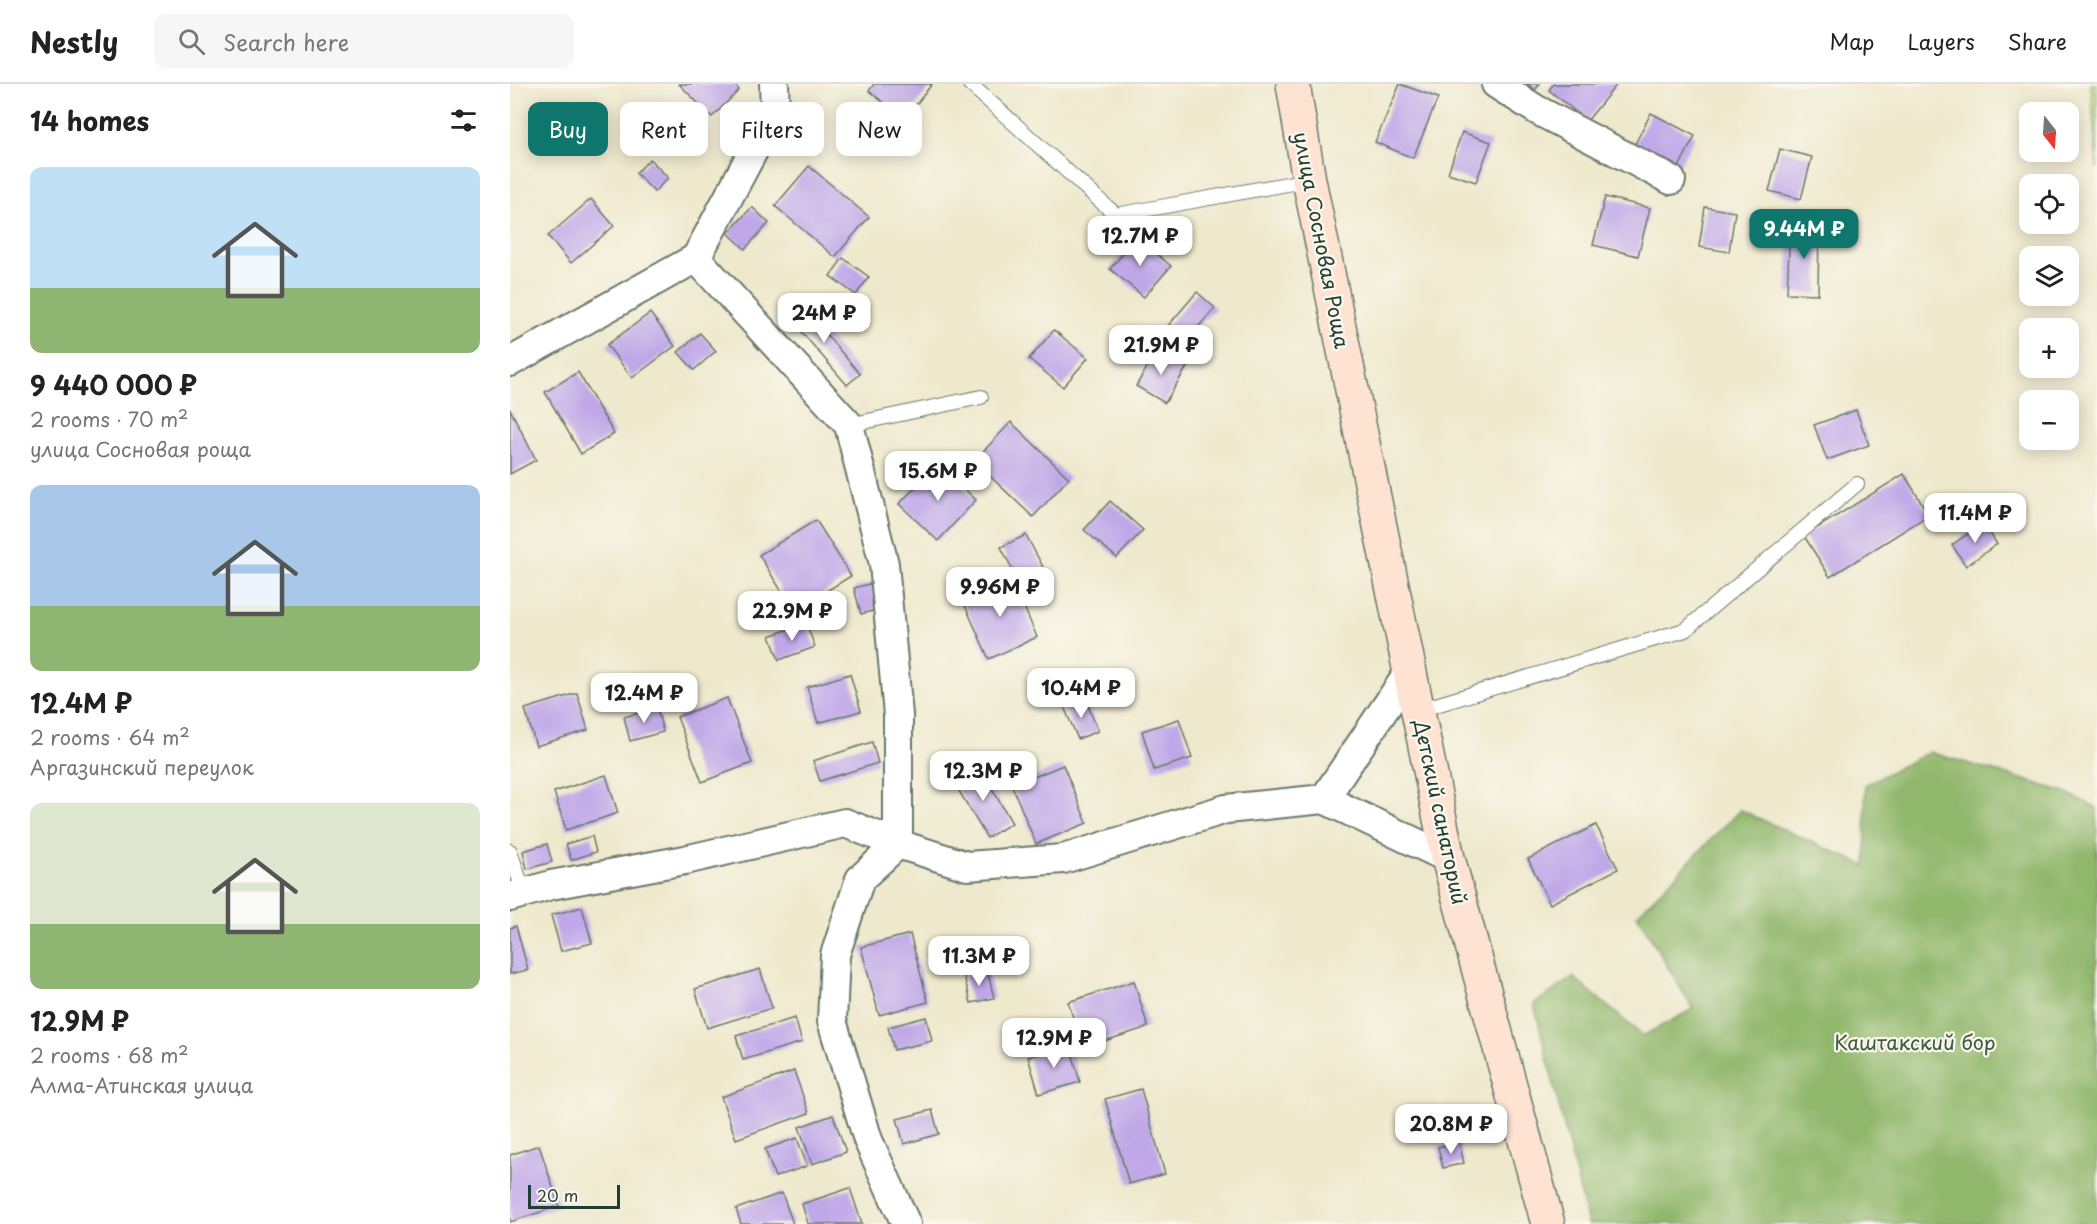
<!DOCTYPE html>
<meta charset="utf-8">
<style>
body{margin:0;font-family:"Playpen Sans",sans-serif;background:#f6f6f6;color:#222;height:100vh;display:flex;flex-direction:column;font-size:22px;white-space:nowrap}
*{box-sizing:border-box;margin:0}
p{font-size:20px;color:#767676}
.icon{flex:none;width:33px;height:33px;fill:none;stroke:currentColor;stroke-width:2;stroke-linecap:round;stroke-linejoin:round}
.map{position:relative;flex:1;overflow:hidden}
.details{display:flex;flex-direction:column;background:#fff;width:510px}
.details>*{flex:none}
.top-card{position:absolute;left:18px;top:18px;width:570px;height:54px;display:flex;gap:12px}
.needle{width:39px;rotate:163deg}
.controls{position:absolute;left:1509px;top:18px;display:grid;gap:12px}
.controls a{display:grid;place-items:center;width:60px;height:60px;border-radius:12px;background:#fff;box-shadow:0 3px 15px #0003;font-size:30px}
.scale{position:absolute;left:18px;bottom:15px;width:92px;box-sizing:border-box;padding-left:6px;border:3px solid #1f3d34;border-top:0;font-size:16px;line-height:21px;white-space:nowrap;color:#1f3d34;-webkit-text-stroke:4px #fbf7ec;paint-order:stroke}
.price{position:absolute;translate:-50% -51px;padding:0 14px;border-radius:12px;background:#fff;color:#222;font-size:20px;line-height:39px;filter:drop-shadow(0 2px 3px #0008)}
.price::after{content:'';position:absolute;left:50%;top:36px;width:18px;height:14px;margin-left:-9px;background:inherit;clip-path:polygon(0 0,100% 0,50% 100%)}
.price.current{background:#0f766e;color:#fff}
ul{padding:0;list-style:none}
li{display:grid;align-content:center;gap:12px;height:318px;padding:0 30px}
li span{display:grid;place-items:center;height:186px;border-radius:12px;color:#555}
li>.icon{margin-inline-start:auto}
span .icon{width:108px;height:108px;fill:#fffc;stroke-width:1}
li b{font-size:26px}
h2{display:flex;justify-content:space-between;align-items:center;height:72px;padding:0 30px;font-size:26px}
.pill{padding:0 21px;border-radius:12px;background:#fff;box-shadow:0 3px 15px #0003;font-size:21px;line-height:54px}
.pill.current{background:#0f766e;color:#fff}
header{display:flex;align-items:center;gap:36px;box-sizing:border-box;height:84px;padding:0 30px;background:#fff;border-bottom:2px solid #e0e0e0}
header strong{font-size:28px}
nav{display:flex;gap:33px;margin-inline-start:auto;font-size:21px}
.search{width:420px;height:54px;background:#f6f6f6;display:flex;align-items:center;gap:15px;box-sizing:border-box;padding:0 21px;border-radius:12px;color:#767676;font-size:22px}
main{display:flex;flex:1;min-height:0}
.map>svg:first-child{display:block}
.green{fill:#b7d67d;stroke:#6b8a58;stroke-width:1.5}
.forest{fill:#91b76c;stroke:#587a50;stroke-width:1.5}
.building{fill:#bfa7e8}
.lines{fill:none;stroke-linecap:round;stroke-linejoin:round}
.lane-casing{stroke:#677969;stroke-width:16}
.street-casing{stroke:#677969;stroke-width:32}
.secondary-casing{stroke:#677969;stroke-width:36}
.lane{stroke:#fff;stroke-width:14}
.street{stroke:#fff;stroke-width:28}
.secondary{stroke:#fee3d2;stroke-width:33}
.labels{text-anchor:middle;dominant-baseline:central;stroke-width:4.5;stroke-linejoin:round;paint-order:stroke}
.street-label{font-size:20px;fill:#1f3d34;stroke:#fbf7ec}
.park-label{font-size:20px;fill:#3d5c43;stroke:#fbf7ec}
</style>
<header>
<strong>Nestly</strong>
<div class="search"><svg class="icon" aria-label="search" viewBox="0 0 24 24"><circle cx="10" cy="10" r="6"/><path d="M15 15l6 6"/></svg>Search here</div>
<nav><a>Map</a><a>Layers</a><a>Share</a></nav>
</header>
<main>
<section class="details">
<h2>14 homes<svg class="icon" aria-label="filters" viewBox="0 0 24 24"><path d="M4 7h16M4 17h16"/><circle cx="9" cy="7" r="2"/><circle cx="15" cy="17" r="2"/></svg></h2>
<ul>
<li><span style="background:linear-gradient(#bfe0f5 65%,#8fb573 0)"><svg class="icon" aria-label="home" viewBox="0 0 24 24"><path d="M3 11l9-7 9 7M6 9v11h12V9"/></svg></span><div><b>9 440 000 ₽</b><p>2 rooms · 70 m²</p><p>улица Сосновая роща</p></div></li>
<li><span style="background:linear-gradient(#a9c7e8 65%,#8fb573 0)"><svg class="icon" aria-label="home" viewBox="0 0 24 24"><path d="M3 11l9-7 9 7M6 9v11h12V9"/></svg></span><div><b>12.4M ₽</b><p>2 rooms · 64 m²</p><p>Аргазинский переулок</p></div></li>
<li><span style="background:linear-gradient(#dfe7d0 65%,#8fb573 0)"><svg class="icon" aria-label="home" viewBox="0 0 24 24"><path d="M3 11l9-7 9 7M6 9v11h12V9"/></svg></span><div><b>12.9M ₽</b><p>2 rooms · 68 m²</p><p>Алма-Атинская улица</p></div></li>
</ul>
</section>
<div class="map">
<svg width="1587" height="1140" viewBox="0 0 1587 1140">
<rect width="100%" height="100%" fill="#fbf7ec"/>
<filter id="ink" filterUnits="userSpaceOnUse"><feTurbulence type="fractalNoise" baseFrequency=".0167" numOctaves="2"/><feDisplacementMap in="SourceGraphic" scale="12" xChannelSelector="R" yChannelSelector="G"/><feConvolveMatrix kernelMatrix="1 2 1 2 8 2 1 2 1" color-interpolation-filters="sRGB"/></filter>
<filter id="wash" filterUnits="userSpaceOnUse"><feTurbulence type="fractalNoise" baseFrequency=".008" numOctaves="4" result="noise"/><feDisplacementMap in="SourceGraphic" scale="24" xChannelSelector="R" yChannelSelector="G"/><feGaussianBlur stdDeviation="1.35" result="paint"/><feColorMatrix in="noise" values="0 0 0 0 0 0 0 0 0 0 0 0 0 0 0 0 0 1.4 0 .05"/><feComposite in="paint" operator="in"/></filter>
<g filter="url(#wash)">
<rect width="100%" height="100%" fill="#eee8cc"/>
<!-- green -->
<path class="green" d="M 1581,0 L 1587,0 L 1587,85 Z"/>
<!-- forest -->
<path class="forest" d="M 1419,668 L 1555,708 L 1587,724 L 1587,1140 L 1078,1140 L 1024,920 L 1063,893 L 1133,952 L 1183,925 L 1127,831 L 1230,726 L 1356,782 L 1355,701 Z"/>
<g id="blocks">
<!-- building -->
<g class="building">
<path d="M 169,0 L 224,0 L 229,6 L 202,33 Z"/>
<path d="M 364,0 L 422,0 L 395,35 L 359,7 Z"/>
<path d="M 890,0 L 928,14 L 903,74 L 865,58 Z"/>
<path d="M 1017,0 L 1030,0 L 1025,6 Z"/>
<path d="M 1043,0 L 1107,0 L 1077,37 L 1039,6 Z"/>
<path d="M 1141,29 L 1185,52 L 1169,83 L 1125,60 Z"/>
<path d="M 952,48 L 981,58 L 966,98 L 938,89 Z"/>
<path d="M 1270,65 L 1302,73 L 1291,115 L 1259,107 Z"/>
<path d="M 140,75 L 158,94 L 144,108 L 126,89 Z"/>
<path d="M 299,82 L 359,133 L 325,173 L 265,122 Z"/>
<path d="M 1095,113 L 1140,124 L 1128,172 L 1083,161 Z"/>
<path d="M 81,115 L 104,142 L 61,179 L 38,152 Z"/>
<path d="M 242,123 L 259,139 L 235,165 L 218,149 Z"/>
<path d="M 1195,123 L 1225,128 L 1219,168 L 1189,163 Z"/>
<path d="M 1280,142 L 1309,142 L 1308,210 L 1277,209 Z"/>
<path d="M 627,153 L 661,182 L 634,213 L 600,185 Z"/>
<path d="M 333,174 L 359,193 L 346,211 L 320,192 Z"/>
<path d="M 687,208 L 705,224 L 675,258 L 657,243 Z"/>
<path d="M 290,220 L 350,290 L 337,301 L 277,231 Z"/>
<path d="M 140,229 L 165,262 L 122,294 L 97,261 Z"/>
<path d="M 544,246 L 578,274 L 553,303 L 519,275 Z"/>
<path d="M 190,249 L 206,267 L 184,286 L 168,268 Z"/>
<path d="M 648,265 L 677,283 L 655,319 L 626,302 Z"/>
<path d="M 68,288 L 104,350 L 71,370 L 35,308 Z"/>
<path d="M 0,325 L 26,376 L 0,390 Z"/>
<path d="M 1346,326 L 1359,361 L 1317,376 L 1304,341 Z"/>
<path d="M 501,338 L 559,394 L 523,433 L 464,377 Z"/>
<path d="M 428,380 L 466,416 L 428,457 L 389,420 Z"/>
<path d="M 1394,390 L 1419,431 L 1320,493 L 1294,452 Z"/>
<path d="M 600,417 L 633,446 L 607,474 L 574,446 Z"/>
<path d="M 306,436 L 341,492 L 284,527 L 249,471 Z"/>
<path d="M 1473,439 L 1487,460 L 1456,482 L 1442,461 Z"/>
<path d="M 516,451 L 533,483 L 508,496 L 491,463 Z"/>
<path d="M 501,493 L 527,553 L 479,575 L 452,515 Z"/>
<path d="M 363,499 L 370,525 L 351,530 L 344,504 Z"/>
<path d="M 296,539 L 305,563 L 269,576 L 260,552 Z"/>
<path d="M 340,590 L 351,627 L 308,639 L 297,603 Z"/>
<path d="M 67,609 L 78,646 L 26,662 L 15,625 Z"/>
<path d="M 217,614 L 242,679 L 192,698 L 167,633 Z"/>
<path d="M 575,614 L 588,647 L 568,655 L 554,623 Z"/>
<path d="M 147,624 L 153,648 L 120,657 L 114,633 Z"/>
<path d="M 669,635 L 682,674 L 644,686 L 632,647 Z"/>
<path d="M 362,658 L 368,679 L 310,697 L 303,677 Z"/>
<path d="M 553,681 L 577,739 L 526,760 L 502,702 Z"/>
<path d="M 469,682 L 502,739 L 477,754 L 443,697 Z"/>
<path d="M 96,691 L 108,729 L 56,746 L 44,708 Z"/>
<path d="M 1086,741 L 1108,785 L 1040,820 L 1018,775 Z"/>
<path d="M 82,752 L 86,768 L 61,776 L 56,760 Z"/>
<path d="M 37,760 L 42,778 L 17,785 L 13,767 Z"/>
<path d="M 72,823 L 82,859 L 51,867 L 41,831 Z"/>
<path d="M 6,842 L 18,886 L 0,890 L 0,844 Z"/>
<path d="M 400,850 L 418,918 L 369,931 L 351,863 Z"/>
<path d="M 250,885 L 262,924 L 197,944 L 185,905 Z"/>
<path d="M 477,886 L 484,914 L 461,919 L 454,892 Z"/>
<path d="M 624,897 L 638,943 L 573,964 L 558,918 Z"/>
<path d="M 416,933 L 422,957 L 384,966 L 378,943 Z"/>
<path d="M 285,934 L 292,958 L 233,976 L 226,952 Z"/>
<path d="M 560,961 L 570,998 L 529,1010 L 518,973 Z"/>
<path d="M 284,987 L 299,1029 L 226,1055 L 211,1013 Z"/>
<path d="M 631,1005 L 655,1090 L 619,1100 L 595,1015 Z"/>
<path d="M 422,1026 L 429,1050 L 394,1060 L 387,1035 Z"/>
<path d="M 323,1031 L 336,1068 L 302,1080 L 289,1043 Z"/>
<path d="M 287,1054 L 297,1082 L 265,1093 L 255,1065 Z"/>
<path d="M 949,1058 L 954,1079 L 933,1084 L 928,1063 Z"/>
<path d="M 29,1061 L 49,1122 L 0,1138 L 0,1071 Z"/>
<path d="M 340,1104 L 352,1140 L 298,1140 L 292,1120 Z"/>
<path d="M 272,1109 L 283,1140 L 231,1140 L 226,1125 Z"/>
</g>
</g>
</g>
<g filter="url(#ink)">
<use href="#blocks" fill-opacity="0" stroke="#677969" stroke-width="1.5"/>
<g class="lines">
<!-- lane casing -->
<g class="lane-casing">
<g id="lane">
<path d="M 460,0 L 606,131 L 799,96"/>
<path d="M 339,341 L 471,313"/>
<path d="M 909,626 L 1175,546 L 1347,400"/>
<path d="M 0,767 L 14,809"/>
</g>
</g>
<!-- street casing -->
<g class="street-casing">
<g id="street">
<path d="M 986,0 L 1027,26 L 1161,96"/>
<path d="M 186,174 L 339,341 L 374,480 L 388,631 L 388,760 L 457,782 L 553,775 L 716,725 L 814,715"/>
<path d="M 0,278 L 186,174 L 265,26 L 264,0"/>
<path d="M 900,587 L 814,715 L 938,774"/>
<path d="M 0,813 L 41,801 L 175,776 L 335,739 L 388,760 L 350,795 L 325,871 L 322,937 L 358,1056 L 396,1140"/>
</g>
</g>
<!-- secondary casing -->
<g class="secondary-casing">
<path id="secondary" d="M 783,0 L 799,96 L 938,774 L 1038,1140"/>
</g>
<!-- lane -->
<use href="#lane" class="lane"/>
<!-- street -->
<use href="#street" class="street"/>
<!-- secondary -->
<use href="#secondary" class="secondary"/>
</g>
</g>
<g class="labels">
<!-- street labels -->
<g class="street-label">
<text transform="translate(812 156) rotate(79)">улица Сосновая Роща</text>
<text transform="translate(931 728) rotate(78)">Детский санаторий</text>
</g>
<!-- park labels -->
<g class="park-label">
<text x="1405" y="958">Каштакский бор</text>
</g>
</g>
</svg>
<div class="controls">
<a><svg class="needle" viewBox="-14 -14 28 28"><path d="M0-13l5 13h-10z" fill="#e53935"/><path d="M0 13l5-13h-10z" fill="#767676"/></svg></a>
<a><svg class="icon" aria-label="locate" viewBox="0 0 24 24"><circle cx="12" cy="12" r="6"/><path d="M12 2v4M12 18v4M2 12h4M18 12h4"/></svg></a>
<a><svg class="icon" aria-label="layers" viewBox="0 0 24 24"><path d="M12 4l9 5-9 5-9-5zM3 14l9 5 9-5"/></svg></a>
<a>+</a>
<a>−</a>
</div>
<div class="scale">20 m</div>
<b class="price current" style="left:1294px;top:176px">9.44M ₽</b>
<b class="price" style="left:630px;top:183px">12.7M ₽</b>
<b class="price" style="left:314px;top:260px">24M ₽</b>
<b class="price" style="left:651px;top:292px">21.9M ₽</b>
<b class="price" style="left:428px;top:418px">15.6M ₽</b>
<b class="price" style="left:1465px;top:460px">11.4M ₽</b>
<b class="price" style="left:490px;top:534px">9.96M ₽</b>
<b class="price" style="left:282px;top:558px">22.9M ₽</b>
<b class="price" style="left:571px;top:635px">10.4M ₽</b>
<b class="price" style="left:134px;top:640px">12.4M ₽</b>
<b class="price" style="left:473px;top:718px">12.3M ₽</b>
<b class="price" style="left:469px;top:903px">11.3M ₽</b>
<b class="price" style="left:544px;top:985px">12.9M ₽</b>
<b class="price" style="left:941px;top:1071px">20.8M ₽</b>
<div class="top-card">
<a class="pill current">Buy</a>
<a class="pill">Rent</a>
<a class="pill">Filters</a>
<a class="pill">New</a>
</div>
</div>
</main>
